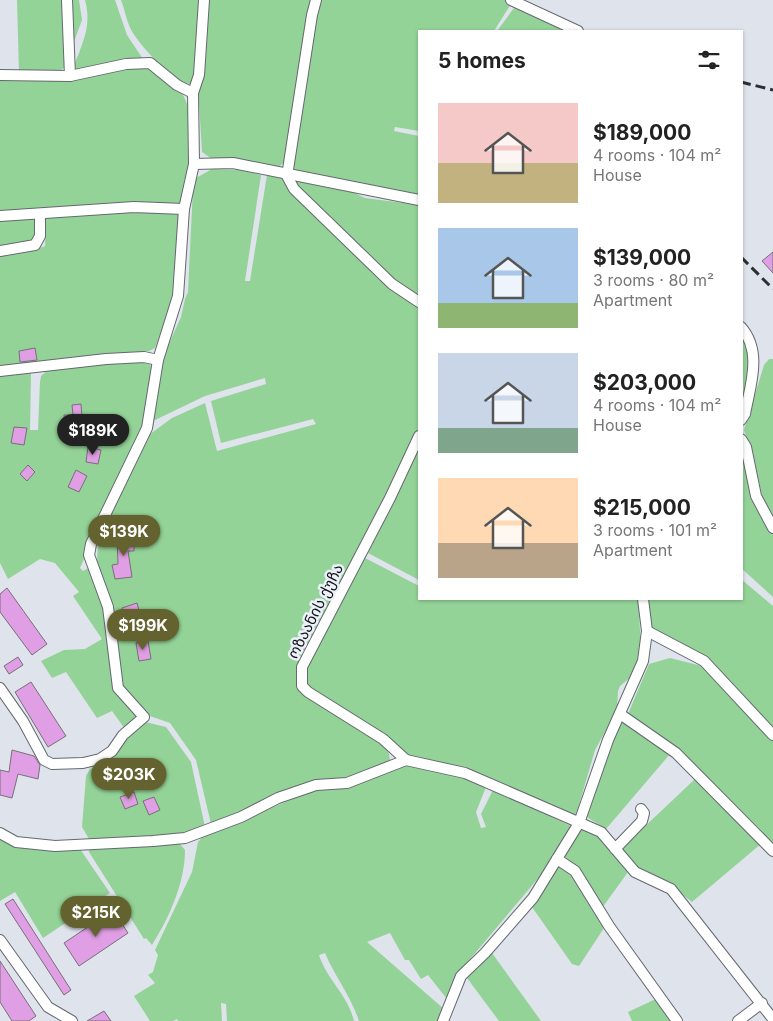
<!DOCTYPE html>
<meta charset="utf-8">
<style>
body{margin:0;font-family:Inter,"Noto Sans Georgian",sans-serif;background:#f6f6f6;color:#222;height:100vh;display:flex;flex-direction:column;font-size:19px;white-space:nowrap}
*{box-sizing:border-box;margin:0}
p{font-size:16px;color:#767676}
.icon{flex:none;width:28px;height:28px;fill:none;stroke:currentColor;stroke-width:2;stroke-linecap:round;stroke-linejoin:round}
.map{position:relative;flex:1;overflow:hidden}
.drawer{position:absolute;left:418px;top:30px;width:325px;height:570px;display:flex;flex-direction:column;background:#fff;border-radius:0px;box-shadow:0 1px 4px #0004}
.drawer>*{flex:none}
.price{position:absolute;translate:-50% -42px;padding:0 11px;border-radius:18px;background:#646330;color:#fff;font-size:16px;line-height:32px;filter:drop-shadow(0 1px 2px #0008)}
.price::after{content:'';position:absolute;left:50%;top:30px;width:15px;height:11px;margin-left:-8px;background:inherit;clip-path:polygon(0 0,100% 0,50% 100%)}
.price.on{background:#222;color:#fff}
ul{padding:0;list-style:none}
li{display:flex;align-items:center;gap:15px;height:125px;padding:0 20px}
li span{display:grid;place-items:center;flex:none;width:140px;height:100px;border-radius:0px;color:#555}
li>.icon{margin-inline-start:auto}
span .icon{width:60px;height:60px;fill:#fffc;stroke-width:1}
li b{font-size:21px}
h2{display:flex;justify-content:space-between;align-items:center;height:60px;padding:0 20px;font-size:21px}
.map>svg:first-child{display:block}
.green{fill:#94d397}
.building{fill:#e09fe4;stroke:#777077}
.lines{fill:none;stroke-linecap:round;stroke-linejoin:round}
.street-casing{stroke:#64686f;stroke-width:12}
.street{stroke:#fff;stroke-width:10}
.rail{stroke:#2d2f33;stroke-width:3;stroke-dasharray:10 5;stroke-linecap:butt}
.labels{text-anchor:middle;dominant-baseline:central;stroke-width:5;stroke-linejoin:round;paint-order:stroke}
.street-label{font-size:15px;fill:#111215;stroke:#ecf0f9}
</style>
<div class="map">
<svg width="773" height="1021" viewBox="0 0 773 1021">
<rect width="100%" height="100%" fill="#dfe3ec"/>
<!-- green -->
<g class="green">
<path d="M 17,0 L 64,0 L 67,65 C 56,77 35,73 19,73 Z"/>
<path d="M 70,0 L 79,0 L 82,20 L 72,47 Z"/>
<path d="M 85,0 L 115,0 L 127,35 L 143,59 L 82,70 L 75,69 C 74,60 78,58 80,50 C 87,33 90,18 85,0 Z"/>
<path d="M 121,0 L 201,0 L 196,69 L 190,84 C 174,84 142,47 133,33 C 127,24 125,10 121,0 Z"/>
<path d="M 207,0 L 315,0 L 284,162 L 279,167 L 212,159 L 202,152 L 198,86 L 206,55 Z"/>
<path d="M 320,0 L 505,0 L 511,4 L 494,31 L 419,31 L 419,131 L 395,127 L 394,131 L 419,136 L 419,195 L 292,170 Z"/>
<path d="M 514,8 L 570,31 L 497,31 Z"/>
<path d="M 127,66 C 208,68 195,148 182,204 L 0,213 L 0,78 Z"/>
<path d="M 212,169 L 239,170 L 261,175 L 245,281 L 250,281 L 267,175 L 281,178 L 288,187 L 419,304 L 419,428 L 381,508 L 299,659 L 297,681 L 299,689 L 382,741 L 388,749 L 390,760 L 359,776 L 211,824 L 196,760 L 170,723 L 144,714 L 121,690 L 111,608 L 97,562 L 98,541 L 110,521 L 110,510 L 146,437 L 172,418 L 205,403 L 217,451 L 316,424 L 313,419 L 221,443 L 211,401 L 266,384 L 265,378 L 205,396 L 153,421 L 162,359 L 181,317 L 185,299 L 188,292 L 193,187 L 196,178 Z"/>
<path d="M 294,180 L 346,189 L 365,198 L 419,205 L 419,299 L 400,287 L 297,190 Z"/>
<path d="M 124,211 L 181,214 L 175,295 L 155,348 L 149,351 L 0,367 L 0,252 L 29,252 L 45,246 L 46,218 Z"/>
<path d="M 38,218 L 36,241 L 0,248 L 0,219 Z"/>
<path d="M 741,331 L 750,348 L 750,375 L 741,404 Z"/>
<path d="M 769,359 L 773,359 L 773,519 L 762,495 L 752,450 L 744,430 L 764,365 Z"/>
<path d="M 139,362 L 150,364 L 152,371 L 144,424 L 80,568 L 83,571 L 90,567 L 105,609 L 114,679 L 139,715 L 125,729 L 112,711 L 97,718 L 66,672 L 52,678 L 41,661 L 64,650 L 85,649 L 102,639 L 73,596 L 79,592 L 55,563 L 40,559 L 8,579 L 0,563 L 0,375 L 31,373 L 30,430 L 38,430 L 40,382 L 41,376 L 50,368 Z"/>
<path d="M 741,445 L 766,522 L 773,534 L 773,597 L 741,568 Z"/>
<path d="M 419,446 L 419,580 L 368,553 Z"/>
<path d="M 365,558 L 419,586 L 419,599 L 638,599 L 641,647 L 637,664 L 631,677 L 620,686 L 618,691 L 617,710 L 595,750 L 576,815 L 571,816 L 403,754 L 309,689 L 305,683 L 306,665 L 327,623 Z"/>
<path d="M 741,579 L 773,606 L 773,730 L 724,677 L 649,627 L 647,599 L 741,599 Z"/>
<path d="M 670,658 L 702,666 L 773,739 L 773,846 L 687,757 L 628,714 L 649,664 Z"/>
<path d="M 145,722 L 166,727 L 191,762 L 205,827 C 167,840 129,839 89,839 L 82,827 L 86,776 L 90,769 L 112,757 L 122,741 Z"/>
<path d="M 622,722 L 670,754 L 606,829 L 585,816 L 610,746 Z"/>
<path d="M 408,763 L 461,775 L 486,787 L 476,812 L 481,828 L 486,827 L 481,814 L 493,790 L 571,826 L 540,876 L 460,971 L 447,999 L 428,975 L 421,979 L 409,960 L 405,960 L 390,933 L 367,942 L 444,1009 L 439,1021 L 359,1021 C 351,996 335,977 325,953 L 319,955 C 327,980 348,995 354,1021 L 227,1021 L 226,1004 L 221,1003 L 222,1021 L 178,1021 L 177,1019 L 173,1021 L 150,1021 L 134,996 L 155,983 L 148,975 L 153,972 L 158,955 L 155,950 L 192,872 L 198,842 L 204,835 L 315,790 Z"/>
<path d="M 695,779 L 762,843 L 692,902 L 664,880 L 634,866 L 621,849 Z"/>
<path d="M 582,827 L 602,839 L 628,872 L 602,908 L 576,866 L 564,856 Z"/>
<path d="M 0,836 L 80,849 L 110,893 L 43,938 L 15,892 L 0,901 Z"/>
<path d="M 168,841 L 180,844 L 185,850 C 185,883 169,918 152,945 L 146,938 L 144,939 L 89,852 L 88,846 Z"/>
<path d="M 558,863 L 572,872 L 604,928 L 579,966 L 572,964 L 532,907 Z"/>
<path d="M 492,953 L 541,1021 L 499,1021 L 467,978 Z"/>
<path d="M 658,998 L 675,1021 L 632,1021 L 628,1012 Z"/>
</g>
<!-- building -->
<g class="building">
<path d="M 773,252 L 773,273 L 762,261 Z"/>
<path d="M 35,348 L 37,360 L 20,362 L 19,351 Z"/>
<path d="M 81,404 L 83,430 L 66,432 L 64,415 L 73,415 L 72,405 Z"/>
<path d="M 14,427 L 27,428 L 24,445 L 11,443 Z"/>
<path d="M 88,447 L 101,450 L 98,464 L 86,462 Z"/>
<path d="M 28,465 L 35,472 L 27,481 L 20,474 Z"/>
<path d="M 76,470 L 87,476 L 79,492 L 68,487 Z"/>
<path d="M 117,535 L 134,535 L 134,551 L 128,551 L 132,577 L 115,579 L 112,565 L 118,564 Z"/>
<path d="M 7,588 L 47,644 L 32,655 L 0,612 L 0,594 Z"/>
<path d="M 137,603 L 141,618 L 126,622 L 122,608 Z"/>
<path d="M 148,641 L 151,659 L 139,661 L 136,643 Z"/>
<path d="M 18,657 L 23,665 L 9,674 L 4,666 Z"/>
<path d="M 31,682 L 66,736 L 48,747 L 15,692 Z"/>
<path d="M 12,750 L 34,756 L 40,765 L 38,779 L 18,774 L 12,798 L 0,795 L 0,770 L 9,772 Z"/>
<path d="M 134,792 L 138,804 L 125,809 L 120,797 Z"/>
<path d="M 154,797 L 160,810 L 149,815 L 143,801 Z"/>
<path d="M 13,899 L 71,990 L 64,995 L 5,904 Z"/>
<path d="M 113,910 L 128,933 L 79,966 L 64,943 Z"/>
<path d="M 0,961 L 36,1016 L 29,1021 L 12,1021 L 0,1002 Z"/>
<path d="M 104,1011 L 111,1021 L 87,1021 Z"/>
</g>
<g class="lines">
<!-- street casing -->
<g class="street-casing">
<g id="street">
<path d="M 67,0 L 70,76"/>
<path d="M 316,0 L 312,15 L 287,176 L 294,189 L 392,284 L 419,302"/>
<path d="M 511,0 L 578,31"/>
<path d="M 0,75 L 70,76 L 126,64 L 150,63 L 177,85 L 193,93"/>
<path d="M 194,164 L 233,163 L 419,200"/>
<path d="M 0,216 L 134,207 L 184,209"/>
<path d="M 0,251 L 35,245 L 40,236 L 40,214"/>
<path d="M 741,327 C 763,352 750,386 745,414 L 741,420"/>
<path d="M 0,371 L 106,359 L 144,357 L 158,360"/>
<path d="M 741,439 L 746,447 L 756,496 L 773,528"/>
<path d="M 647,631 L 704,661 L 773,735"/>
<path d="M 0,688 L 23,721 L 44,760 L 52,764 L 83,763 L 100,759 L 112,751 L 123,735 L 144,717 L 118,688 L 108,607 L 89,555 L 91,544 L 147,428 L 158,360 L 178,296 L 184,209 L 194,164 L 193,93 L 199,75 L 204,0"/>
<path d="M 620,714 L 676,753 L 773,851"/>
<path d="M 406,760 L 383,739 L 308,692 L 302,686 L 302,667 L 390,498 L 419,436"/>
<path d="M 0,833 L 16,842 L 55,846 L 153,841 L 185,838 L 241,817 L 278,798 L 316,785 L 347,783 L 406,760 L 465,773 L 601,832 L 635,872 L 671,889 L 773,1019"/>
<path d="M 615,849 L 642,821 L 644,813 L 641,809"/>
<path d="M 557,859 L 575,871 L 609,926 L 677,1021"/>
<path d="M 0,940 L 48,1007 L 72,1021"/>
<path d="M 443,1021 L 461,976 L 485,953 L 533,898 L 579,823 L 608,740 L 643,661 L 647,631 L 643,599"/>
<path d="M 738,1021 L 762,1003"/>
</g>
</g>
<!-- street -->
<use href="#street" class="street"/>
<!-- rail -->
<g class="rail">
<path d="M 741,82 L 773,90"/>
<path d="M 741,257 L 773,289"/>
</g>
</g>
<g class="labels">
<!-- street labels -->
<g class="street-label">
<text transform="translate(315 611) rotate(-63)">ოზაანის ქუჩა</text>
</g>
</g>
</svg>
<b class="price on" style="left:93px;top:456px">$189K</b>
<b class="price" style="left:124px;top:557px">$139K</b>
<b class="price" style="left:143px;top:651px">$199K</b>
<b class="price" style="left:129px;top:800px">$203K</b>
<b class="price" style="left:96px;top:938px">$215K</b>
<section class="drawer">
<h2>5 homes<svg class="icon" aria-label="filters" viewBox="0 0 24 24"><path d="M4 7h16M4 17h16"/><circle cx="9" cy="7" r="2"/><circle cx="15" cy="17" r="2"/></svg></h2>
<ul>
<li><span style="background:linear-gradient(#f6c9c9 60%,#c2b280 0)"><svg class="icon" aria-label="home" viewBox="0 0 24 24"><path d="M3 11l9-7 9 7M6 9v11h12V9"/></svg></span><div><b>$189,000</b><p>4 rooms · 104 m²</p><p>House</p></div></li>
<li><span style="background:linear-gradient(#a9c7e8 75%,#8fb573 0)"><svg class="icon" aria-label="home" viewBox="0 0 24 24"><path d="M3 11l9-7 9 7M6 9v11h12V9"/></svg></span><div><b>$139,000</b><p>3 rooms · 80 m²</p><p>Apartment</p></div></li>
<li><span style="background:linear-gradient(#c9d6e8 75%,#7fa58c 0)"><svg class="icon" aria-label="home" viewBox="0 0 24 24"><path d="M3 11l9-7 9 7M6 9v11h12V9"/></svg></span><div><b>$203,000</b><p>4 rooms · 104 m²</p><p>House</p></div></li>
<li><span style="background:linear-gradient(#ffd9b3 65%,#b9a48a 0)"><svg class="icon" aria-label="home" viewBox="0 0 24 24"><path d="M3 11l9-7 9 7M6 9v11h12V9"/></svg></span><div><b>$215,000</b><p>3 rooms · 101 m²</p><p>Apartment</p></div></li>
</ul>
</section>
</div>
